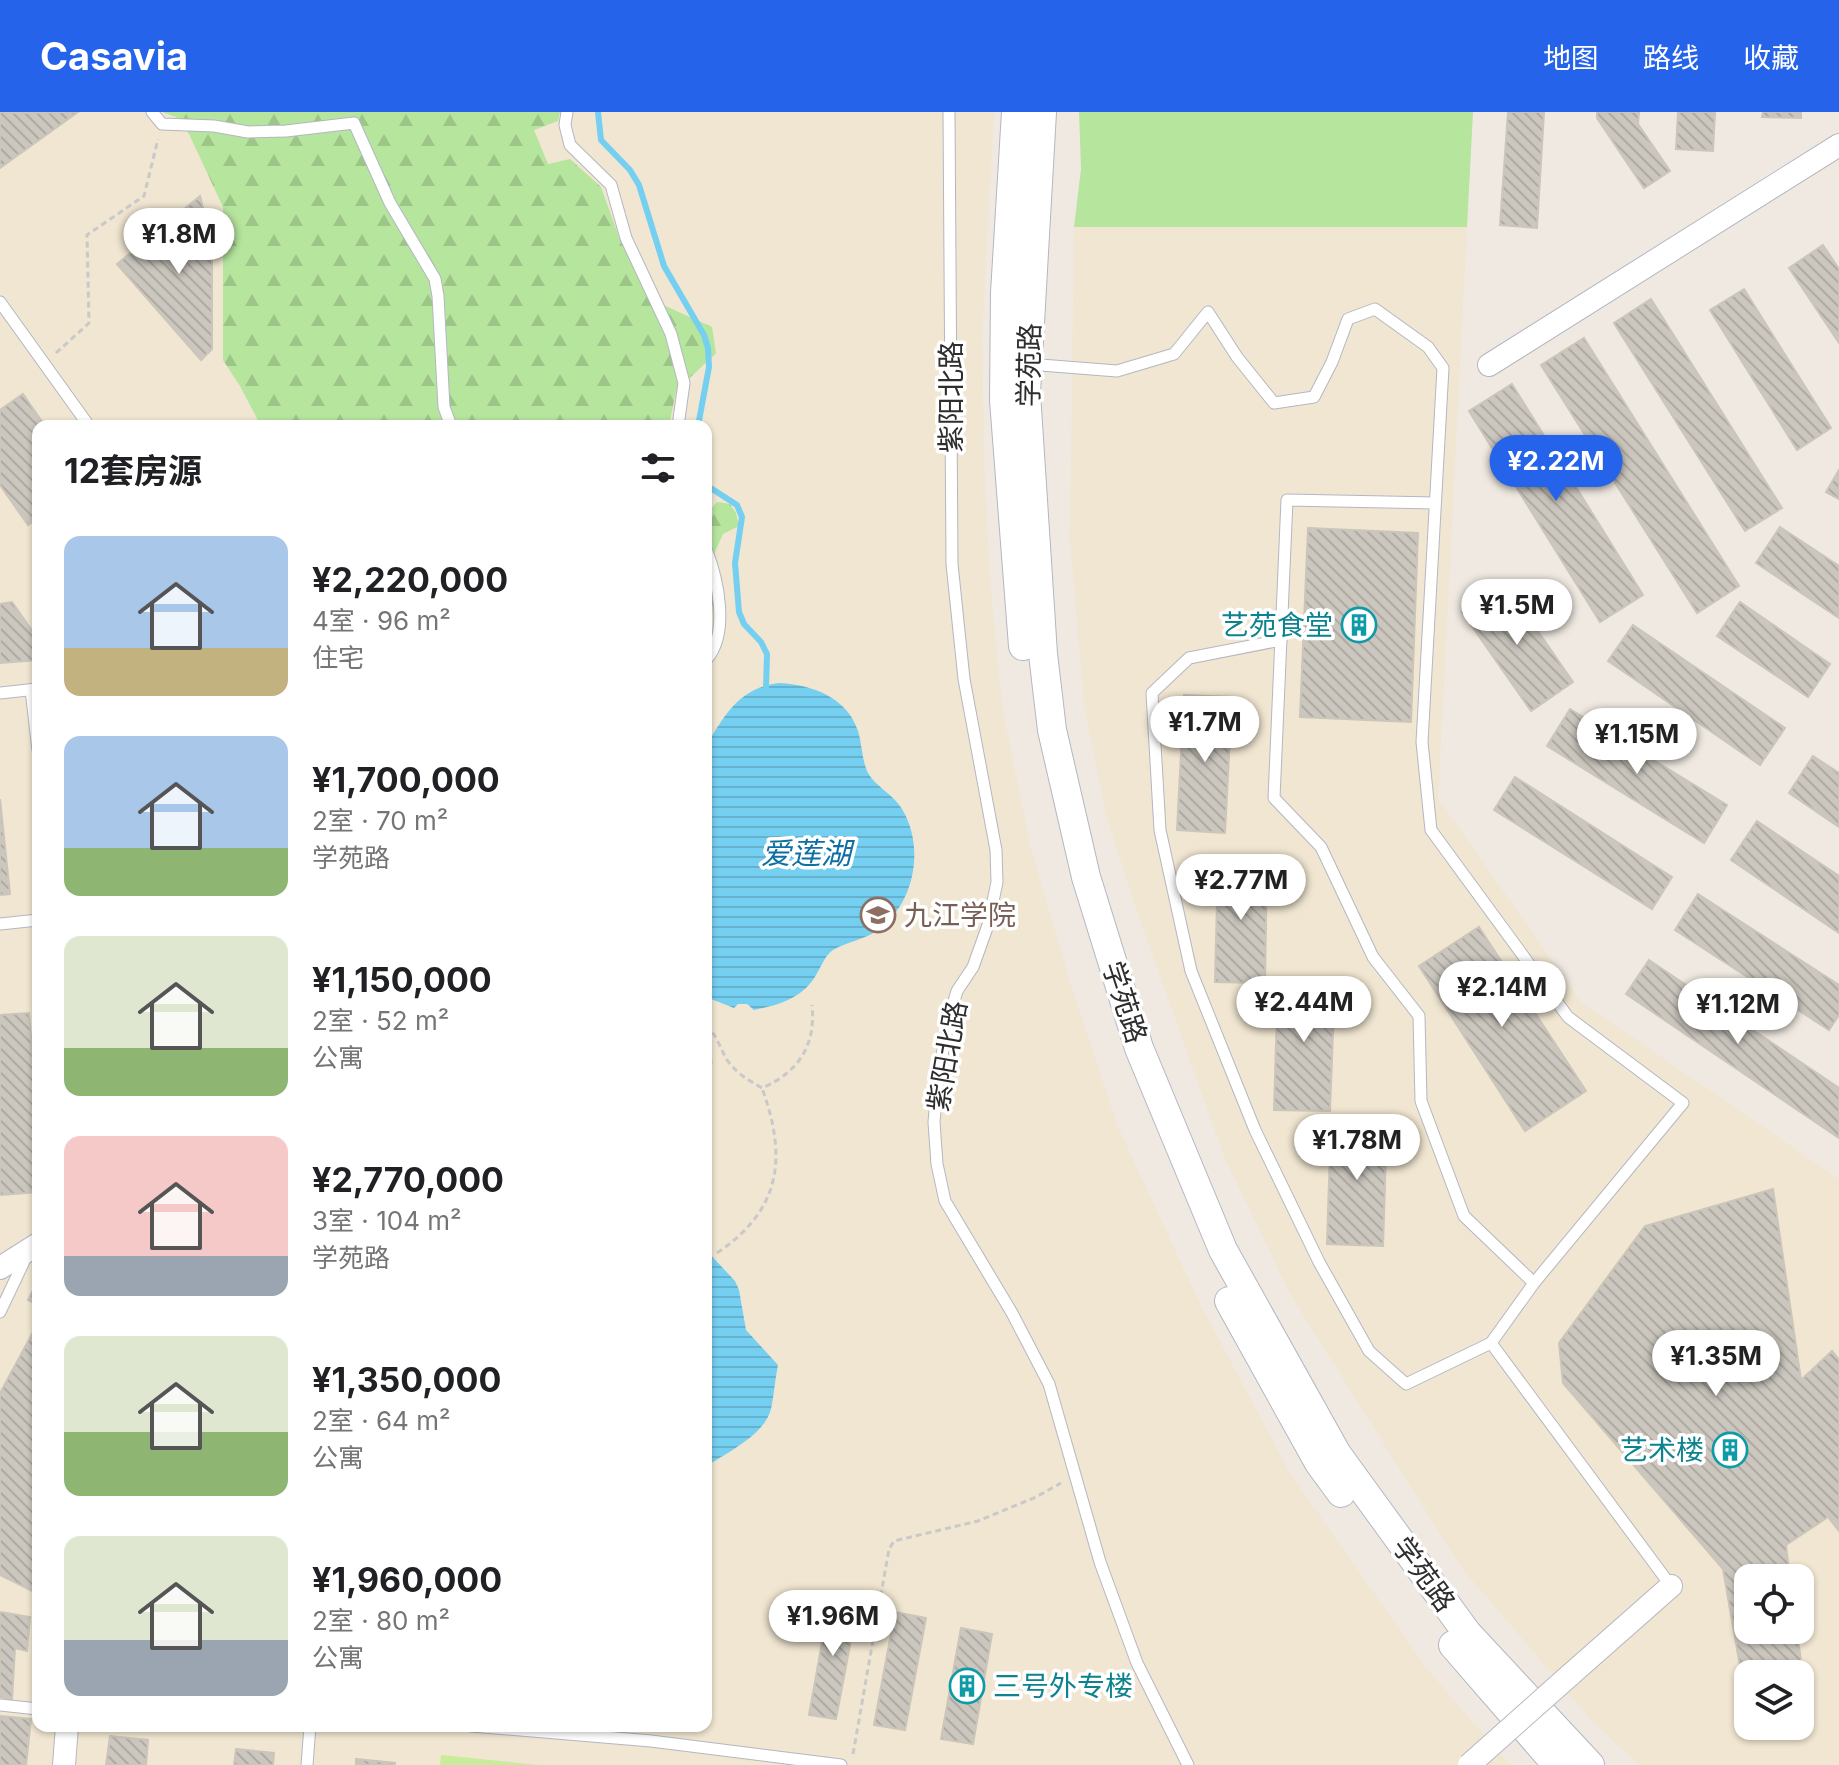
<!DOCTYPE html>
<html lang="zh">
<meta charset="utf-8">
<style>
body{margin:0;font-family:Inter,"Noto Sans SC",sans-serif;background:#f6f6f6;color:#202124;height:100vh;display:flex;flex-direction:column;font-size:30px;white-space:nowrap}
*{box-sizing:border-box;margin:0}
p{font-size:26px;color:#757577}
.icon{flex:none;width:44px;height:44px;fill:none;stroke:currentColor;stroke-width:2;stroke-linecap:round;stroke-linejoin:round}
.map{position:relative;flex:1;overflow:hidden}
.sheet{position:absolute;left:32px;top:308px;width:680px;height:1312px;display:flex;flex-direction:column;background:#fff;border-radius:16px;box-shadow:0 2px 6px #0004}
.sheet>*{flex:none}
.fabs{position:absolute;left:1734px;top:1452px;display:grid;gap:16px}
.fabs a{display:grid;place-items:center;width:80px;height:80px;border-radius:16px;background:#fff;box-shadow:0 2px 6px #0004;font-size:40px}
.price{position:absolute;translate:-50% -68px;padding:0 18px;border-radius:28px;background:#fff;color:#222;font-size:26px;line-height:52px;filter:drop-shadow(0 2px 4px #0008)}
.price::after{content:'';position:absolute;left:50%;top:48px;width:24px;height:18px;margin-left:-12px;background:inherit;clip-path:polygon(0 0,100% 0,50% 100%)}
.price.active{background:#2563eb;color:#fff}
ul{padding:0;list-style:none}
li{display:flex;align-items:center;gap:24px;height:200px;padding:0 32px}
li span{display:grid;place-items:center;flex:none;width:224px;height:160px;border-radius:16px;color:#555}
li>.icon{margin-inline-start:auto}
span .icon{width:96px;height:96px;fill:#fffc;stroke-width:1}
li b{font-size:34px}
h2{display:flex;justify-content:space-between;align-items:center;height:96px;padding:0 32px;font-size:34px}
header{display:flex;align-items:center;gap:48px;box-sizing:border-box;height:112px;padding:0 40px;background:#2563eb;color:#fff}
header strong{font-size:38px}
nav{display:flex;gap:44px;margin-inline-start:auto;font-size:28px}
.map>svg:first-child{display:block}
.education{fill:#f0e6d1;fill-rule:evenodd}
.grass{fill:#b6e59e}
.forest{fill:url(#forest-firs)}
.pitch{fill:#c9ec9a}
.water{fill:url(#water-rules)}
.lines{fill:none;stroke-linecap:round;stroke-linejoin:round}
.stream{stroke:#75cff0;stroke-width:6}
.building{fill:url(#building-back-hatch);stroke:#cbc5ba;stroke-width:2}
.service-casing{stroke:#b4b7c1;stroke-width:13}
.minor-casing{stroke:#b4b7c1;stroke-width:24}
.tertiary-casing{stroke:#b4b7c1;stroke-width:30}
.path{stroke:#c9c9c9;stroke-width:3;stroke-dasharray:6 4;stroke-linecap:butt}
.service{stroke:#fff;stroke-width:11}
.minor{stroke:#fff;stroke-width:22}
.tertiary{stroke:#fff;stroke-width:28}
.minor-bridge-casing{stroke:#b4b7c1;stroke-width:24;stroke-linecap:butt}
.minor-bridge{stroke:#fff;stroke-width:22}
.labels{text-anchor:middle;dominant-baseline:central;stroke-width:7;stroke-linejoin:round;paint-order:stroke}
.street-label{font-size:28px;fill:#2e2e2e;stroke:#fff}
.culture-label{font-size:28px;fill:#0d838f;stroke:#fff;text-anchor:end}
.education-label{font-size:28px;fill:#785e54;stroke:#fff;text-anchor:start}
.water-label{font-size:30px;font-style:italic;fill:#0d6fa3;stroke:#fff}
</style>
<header>
<strong>Casavia</strong>
<nav><a>地图</a><a>路线</a><a>收藏</a></nav>
</header>
<div class="map">
<svg width="1839" height="1653" viewBox="0 0 1839 1653">
<defs>
<pattern id="forest-firs" width="22" height="20" patternUnits="userSpaceOnUse" patternTransform="scale(2)"><rect width="22" height="20" fill="#b6e59e"/><path d="M5 1l3.5 6h-7zM16 11l3.5 6h-7z" fill="#9dc588"/></pattern>
<pattern id="water-rules" width="6" height="5" patternUnits="userSpaceOnUse" patternTransform="scale(2)"><rect width="6" height="5" fill="#75cff0"/><path d="M0 2.5h6" fill="none" stroke="#66b2ce"/></pattern>
<pattern id="building-back-hatch" width="6" height="6" patternUnits="userSpaceOnUse" patternTransform="scale(2)"><rect width="6" height="6" fill="#cbc7bf"/><path d="M-1 5l2 2M0 0l6 6M5-1l2 2" fill="none" stroke="#afaba4"/></pattern>
</defs>
<rect width="100%" height="100%" fill="#efe9e1"/>
<!-- education -->
<g class="education">
<path d="M 0,0 L 994,0 L 982,222 L 985,380 L 992,493 L 1002,594 L 1030,733 L 1071,874 L 1117,1013 L 1200,1192 L 1290,1361 L 1427,1557 L 1510,1653 L 0,1653 ZM 38,314 L 706,314 L 706,1614 L 38,1614 Z"/>
<path d="M 1074,115 L 1467,115 L 1438,686 L 1581,890 L 1839,1067 L 1839,1653 L 1639,1653 L 1593,1610 L 1461,1455 L 1293,1187 L 1225,1047 L 1136,796 L 1107,706 L 1084,593 L 1070,428 ZM 1748,1466 L 1800,1466 L 1800,1518 L 1748,1518 ZM 1748,1562 L 1800,1562 L 1800,1614 L 1748,1614 Z"/>
</g>
<!-- grass -->
<path class="grass" d="M 1079,0 L 1473,0 L 1467,115 L 1074,115 L 1081,57 Z"/>
<!-- forest -->
<g class="forest">
<path d="M 162,0 L 560,0 L 558,9 L 534,18 L 548,52 L 570,47 L 601,75 L 619,125 L 647,182 L 661,192 L 712,215 L 716,241 L 676,279 L 669,314 L 261,314 L 240,274 L 223,248 L 223,95 L 189,22 L 176,5 Z"/>
<path d="M 717,390 L 730,392 L 736,401 L 739,414 L 723,422 L 707,458 L 713,490 L 711,525 L 706,531 L 706,403 Z"/>
</g>
<!-- pitch -->
<path class="pitch" d="M 441,1643 L 538,1653 L 440,1653 Z"/>
<!-- water -->
<g class="water">
<path d="M 780,571 C 812,573 847,585 858,619 C 862,632 862,649 868,661 C 876,675 893,682 902,697 C 925,735 915,791 878,818 C 864,828 846,830 833,838 C 825,843 821,855 816,863 C 803,886 779,893 754,898 L 747,892 L 738,892 L 734,896 L 706,885 L 706,634 C 725,602 740,575 780,571 Z"/>
<path d="M 706,1138 L 735,1169 L 739,1178 L 746,1218 L 778,1253 C 775,1267 774,1283 771,1297 C 764,1324 727,1340 706,1355 Z"/>
</g>
<g class="lines">
<!-- stream -->
<g class="stream">
<path d="M 598,0 L 601,28 L 630,58 L 639,73 L 664,154 L 704,223 L 708,236 L 709,255 L 698,314"/>
<path d="M 706,373 L 737,393 L 742,405 L 735,451 L 739,500 L 744,512 L 761,530 L 767,542 L 766,577"/>
<path d="M 706,933 C 710,943 711,954 706,965"/>
</g>
</g>
<!-- building -->
<g class="building">
<path d="M 0,0 L 17,1 L 78,0 L 0,56 Z"/>
<path d="M 1508,0 L 1544,0 L 1537,116 L 1500,113 Z"/>
<path d="M 1597,0 L 1639,0 L 1638,12 L 1670,59 L 1644,76 L 1597,6 Z"/>
<path d="M 1678,0 L 1715,0 L 1713,39 L 1676,37 Z"/>
<path d="M 1763,0 L 1801,0 L 1801,6 L 1762,5 Z"/>
<path d="M 200,84 L 212,132 L 212,237 L 201,248 L 117,152 Z"/>
<path d="M 1823,133 L 1839,157 L 1839,231 L 1789,156 Z"/>
<path d="M 1744,177 L 1831,316 L 1797,338 L 1710,198 Z"/>
<path d="M 1651,187 L 1782,396 L 1745,419 L 1614,211 Z"/>
<path d="M 1584,226 L 1739,474 L 1697,501 L 1541,253 Z"/>
<path d="M 1512,272 L 1643,483 L 1600,510 L 1469,299 Z"/>
<path d="M 23,282 L 45,314 L 38,314 L 38,406 L 28,413 L 0,373 L 0,298 Z"/>
<path d="M 1839,358 L 1839,387 L 1826,380 Z"/>
<path d="M 1780,415 L 1839,454 L 1839,506 L 1756,451 Z"/>
<path d="M 1308,416 L 1418,421 L 1411,610 L 1300,605 Z"/>
<path d="M 1504,470 L 1573,570 L 1531,599 L 1462,500 Z"/>
<path d="M 12,490 L 38,527 L 38,548 L 0,551 L 0,492 Z"/>
<path d="M 1740,490 L 1830,552 L 1808,585 L 1717,524 Z"/>
<path d="M 1633,513 L 1785,616 L 1760,653 L 1608,549 Z"/>
<path d="M 1184,583 L 1232,585 L 1225,721 L 1177,718 Z"/>
<path d="M 1570,597 L 1727,693 L 1704,731 L 1547,634 Z"/>
<path d="M 1813,644 L 1839,661 L 1839,715 L 1789,681 Z"/>
<path d="M 1515,665 L 1672,765 L 1652,797 L 1494,698 Z"/>
<path d="M 0,687 L 10,782 L 0,783 Z"/>
<path d="M 1757,709 L 1839,764 L 1839,821 L 1731,748 Z"/>
<path d="M 1218,749 L 1267,749 L 1265,871 L 1215,870 Z"/>
<path d="M 1698,782 L 1839,873 L 1839,903 L 1829,918 L 1675,818 Z"/>
<path d="M 1479,815 L 1586,979 L 1525,1019 L 1419,854 Z"/>
<path d="M 1649,848 L 1839,976 L 1839,1026 L 1626,882 Z"/>
<path d="M 1278,866 L 1335,867 L 1330,999 L 1274,998 Z"/>
<path d="M 29,901 L 38,1009 L 38,1080 L 0,1083 L 0,903 Z"/>
<path d="M 1331,1006 L 1387,1007 L 1383,1134 L 1327,1132 Z"/>
<path d="M 1773,1077 L 1801,1268 L 1832,1239 L 1839,1248 L 1839,1419 L 1828,1405 L 1786,1433 L 1790,1466 L 1748,1466 L 1748,1518 L 1797,1518 L 1807,1597 L 1800,1598 L 1800,1562 L 1748,1562 L 1748,1600 L 1723,1457 L 1563,1271 L 1559,1231 L 1645,1114 Z"/>
<path d="M 38,1168 L 38,1193 L 28,1188 Z"/>
<path d="M 38,1211 L 38,1482 L 0,1463 L 0,1281 Z"/>
<path d="M 830,1486 L 858,1491 L 836,1607 L 809,1603 Z"/>
<path d="M 0,1500 L 30,1505 L 27,1539 L 15,1536 L 12,1587 L 0,1585 Z"/>
<path d="M 895,1500 L 926,1506 L 905,1618 L 874,1613 Z"/>
<path d="M 961,1516 L 992,1522 L 973,1632 L 941,1627 Z"/>
<path d="M 0,1604 L 31,1607 L 26,1653 L 0,1653 Z"/>
<path d="M 110,1624 L 148,1628 L 146,1653 L 106,1653 Z"/>
<path d="M 236,1637 L 274,1641 L 273,1653 L 234,1653 Z"/>
<path d="M 356,1647 L 395,1651 L 395,1653 L 356,1653 Z"/>
</g>
<g class="lines">
<!-- service casing -->
<g class="service-casing">
<g id="service">
<path d="M 152,0 L 162,12 L 214,14 L 248,20 L 286,19 L 354,11 L 390,91 L 435,167 L 438,184 L 444,295 L 451,314"/>
<path d="M 567,0 L 565,13 L 570,33 L 611,73 L 626,126 L 671,222 L 684,271 L 678,314"/>
<path d="M 949,0 L 952,452 L 964,567 L 996,738 L 997,770 L 988,813 L 973,855 L 957,879 L 949,906 L 938,965 L 934,1010 L 937,1052 L 945,1089 L 1012,1201 L 1049,1272 L 1100,1450 L 1137,1551 L 1188,1653"/>
<path d="M 0,190 L 89,314"/>
<path d="M 1028,252 L 1117,259 L 1174,242 L 1208,200 L 1237,245 L 1274,291 L 1314,285 L 1332,250 L 1348,207 L 1375,197 L 1428,235 L 1443,256 L 1422,630 L 1431,718 L 1568,905 L 1683,991 L 1534,1171 L 1491,1231 L 1671,1474"/>
<path d="M 1435,391 L 1287,388 L 1274,686 L 1321,735 L 1373,845 L 1419,904 L 1421,989 L 1464,1104 L 1534,1171"/>
<path d="M 706,437 C 718,467 730,522 706,548"/>
<path d="M 1281,528 L 1189,546 L 1152,581 L 1160,718 L 1191,859 L 1255,1018 L 1319,1150 L 1369,1239 L 1406,1272 L 1491,1231"/>
<path d="M 31,578 L 38,638"/>
<path d="M 0,581 L 37,577"/>
<path d="M 0,812 L 38,808"/>
<path d="M 0,1200 L 27,1143"/>
<path d="M 0,1593 L 38,1597"/>
<path d="M 471,1614 L 651,1629 L 841,1653"/>
<path d="M 307,1653 L 310,1614"/>
</g>
</g>
<!-- minor casing -->
<g class="minor-casing">
<g id="minor">
<path d="M 1489,253 L 1839,33"/>
<path d="M 0,1156 L 38,1132"/>
<path d="M 1569,1564 L 1671,1474"/>
<path d="M 64,1653 L 67,1614"/>
</g>
</g>
<!-- tertiary casing -->
<g class="tertiary-casing">
<g id="tertiary">
<path d="M 1016,0 L 1005,181 L 1004,288 L 1023,534"/>
<path d="M 1042,0 L 1026,281 L 1043,542 L 1052,618 L 1086,765 L 1139,936 L 1223,1138 L 1337,1342 L 1467,1521 L 1590,1653"/>
<path d="M 1229,1189 L 1319,1351 L 1341,1381"/>
<path d="M 1453,1533 L 1557,1653"/>
</g>
</g>
<!-- path -->
<g class="path">
<path d="M 56,241 L 89,211 L 87,123 L 144,84 L 158,27"/>
<path d="M 706,913 C 719,925 720,939 730,952 C 739,963 750,969 762,976 C 799,960 816,933 812,893"/>
<path d="M 717,1141 C 782,1097 787,1045 762,976"/>
<path d="M 853,1642 L 889,1437 L 894,1429 L 978,1409 L 1036,1385 L 1061,1371"/>
</g>
<!-- service -->
<use href="#service" class="service"/>
<!-- minor -->
<use href="#minor" class="minor"/>
<!-- tertiary -->
<use href="#tertiary" class="tertiary"/>
<!-- minor-bridge casing -->
<g class="minor-bridge-casing">
<path id="minor-bridge" d="M 1469,1653 L 1569,1564"/>
</g>
<!-- minor-bridge -->
<use href="#minor-bridge" class="minor-bridge"/>
</g>
<!-- icons -->
<defs>
<g id="building-ring" transform="scale(1.8)"><circle r="9.5" fill="#fff" stroke="#0f9aa8" stroke-width="1.5"/><path d="M-4-6H4V6H1V3H-1V6H-4ZM-2.5-4.3h1.7v1.8h-1.7ZM.8-4.3h1.7v1.8H.8ZM-2.5-1h1.7V.8h-1.7ZM.8-1h1.7V.8H.8Z" fill="#0f9aa8"/></g>
<g id="university-ring" transform="scale(1.8)"><circle r="9.5" fill="#fff" stroke="#8d6e63" stroke-width="1.5"/><path d="M0-5L7-2L0 1L-7-2ZM-4 1L0 2.5L4 1V4Q0 6-4 4Z" fill="#8d6e63"/></g>
</defs>
<g fill-rule="evenodd">
<use href="#building-ring" x="1359" y="513"/>
<use href="#university-ring" x="878" y="803"/>
<use href="#building-ring" x="1730" y="1338"/>
<use href="#building-ring" x="967" y="1574"/>
</g>
<g class="labels">
<!-- street labels -->
<g class="street-label">
<text transform="translate(1029 253) rotate(-89)">学苑路</text>
<text transform="translate(951 285) rotate(-90)">紫阳北路</text>
<text transform="translate(1125 890) rotate(72)">学苑路</text>
<text transform="translate(947 944) rotate(-80)">紫阳北路</text>
<text transform="translate(1424 1462) rotate(54)">学苑路</text>
</g>
<!-- culture labels -->
<g class="culture-label">
<text x="1333" y="513">艺苑食堂</text>
<text x="1704" y="1338">艺术楼</text>
<text x="993" y="1574" text-anchor="start">三号外专楼</text>
</g>
<!-- education labels -->
<g class="education-label">
<text x="904" y="803">九江学院</text>
</g>
<!-- water labels -->
<g class="water-label">
<text x="806" y="741">爱莲湖</text>
</g>
</g>
</svg>
<div class="fabs">
<a><svg class="icon" aria-label="locate" viewBox="0 0 24 24"><circle cx="12" cy="12" r="6"/><path d="M12 2v4M12 18v4M2 12h4M18 12h4"/></svg></a>
<a><svg class="icon" aria-label="layers" viewBox="0 0 24 24"><path d="M12 4l9 5-9 5-9-5zM3 14l9 5 9-5"/></svg></a>
</div>
<b class="price" style="left:179px;top:164px">¥1.8M</b>
<b class="price active" style="left:1556px;top:391px">¥2.22M</b>
<b class="price" style="left:1517px;top:535px">¥1.5M</b>
<b class="price" style="left:1205px;top:652px">¥1.7M</b>
<b class="price" style="left:1637px;top:664px">¥1.15M</b>
<b class="price" style="left:1241px;top:810px">¥2.77M</b>
<b class="price" style="left:1502px;top:917px">¥2.14M</b>
<b class="price" style="left:1304px;top:932px">¥2.44M</b>
<b class="price" style="left:1738px;top:934px">¥1.12M</b>
<b class="price" style="left:1357px;top:1070px">¥1.78M</b>
<b class="price" style="left:1716px;top:1286px">¥1.35M</b>
<b class="price" style="left:833px;top:1546px">¥1.96M</b>
<section class="sheet">
<h2>12套房源<svg class="icon" aria-label="filters" viewBox="0 0 24 24"><path d="M4 7h16M4 17h16"/><circle cx="9" cy="7" r="2"/><circle cx="15" cy="17" r="2"/></svg></h2>
<ul>
<li><span style="background:linear-gradient(#a9c7e8 70%,#c2b280 0)"><svg class="icon" aria-label="home" viewBox="0 0 24 24"><path d="M3 11l9-7 9 7M6 9v11h12V9"/></svg></span><div><b>¥2,220,000</b><p>4室 · 96 m²</p><p>住宅</p></div></li>
<li><span style="background:linear-gradient(#a9c7e8 70%,#8fb573 0)"><svg class="icon" aria-label="home" viewBox="0 0 24 24"><path d="M3 11l9-7 9 7M6 9v11h12V9"/></svg></span><div><b>¥1,700,000</b><p>2室 · 70 m²</p><p>学苑路</p></div></li>
<li><span style="background:linear-gradient(#dfe7d0 70%,#8fb573 0)"><svg class="icon" aria-label="home" viewBox="0 0 24 24"><path d="M3 11l9-7 9 7M6 9v11h12V9"/></svg></span><div><b>¥1,150,000</b><p>2室 · 52 m²</p><p>公寓</p></div></li>
<li><span style="background:linear-gradient(#f6c9c9 75%,#9aa5b1 0)"><svg class="icon" aria-label="home" viewBox="0 0 24 24"><path d="M3 11l9-7 9 7M6 9v11h12V9"/></svg></span><div><b>¥2,770,000</b><p>3室 · 104 m²</p><p>学苑路</p></div></li>
<li><span style="background:linear-gradient(#dfe7d0 60%,#8fb573 0)"><svg class="icon" aria-label="home" viewBox="0 0 24 24"><path d="M3 11l9-7 9 7M6 9v11h12V9"/></svg></span><div><b>¥1,350,000</b><p>2室 · 64 m²</p><p>公寓</p></div></li>
<li><span style="background:linear-gradient(#dfe7d0 65%,#9aa5b1 0)"><svg class="icon" aria-label="home" viewBox="0 0 24 24"><path d="M3 11l9-7 9 7M6 9v11h12V9"/></svg></span><div><b>¥1,960,000</b><p>2室 · 80 m²</p><p>公寓</p></div></li>
</ul>
</section>
</div>
